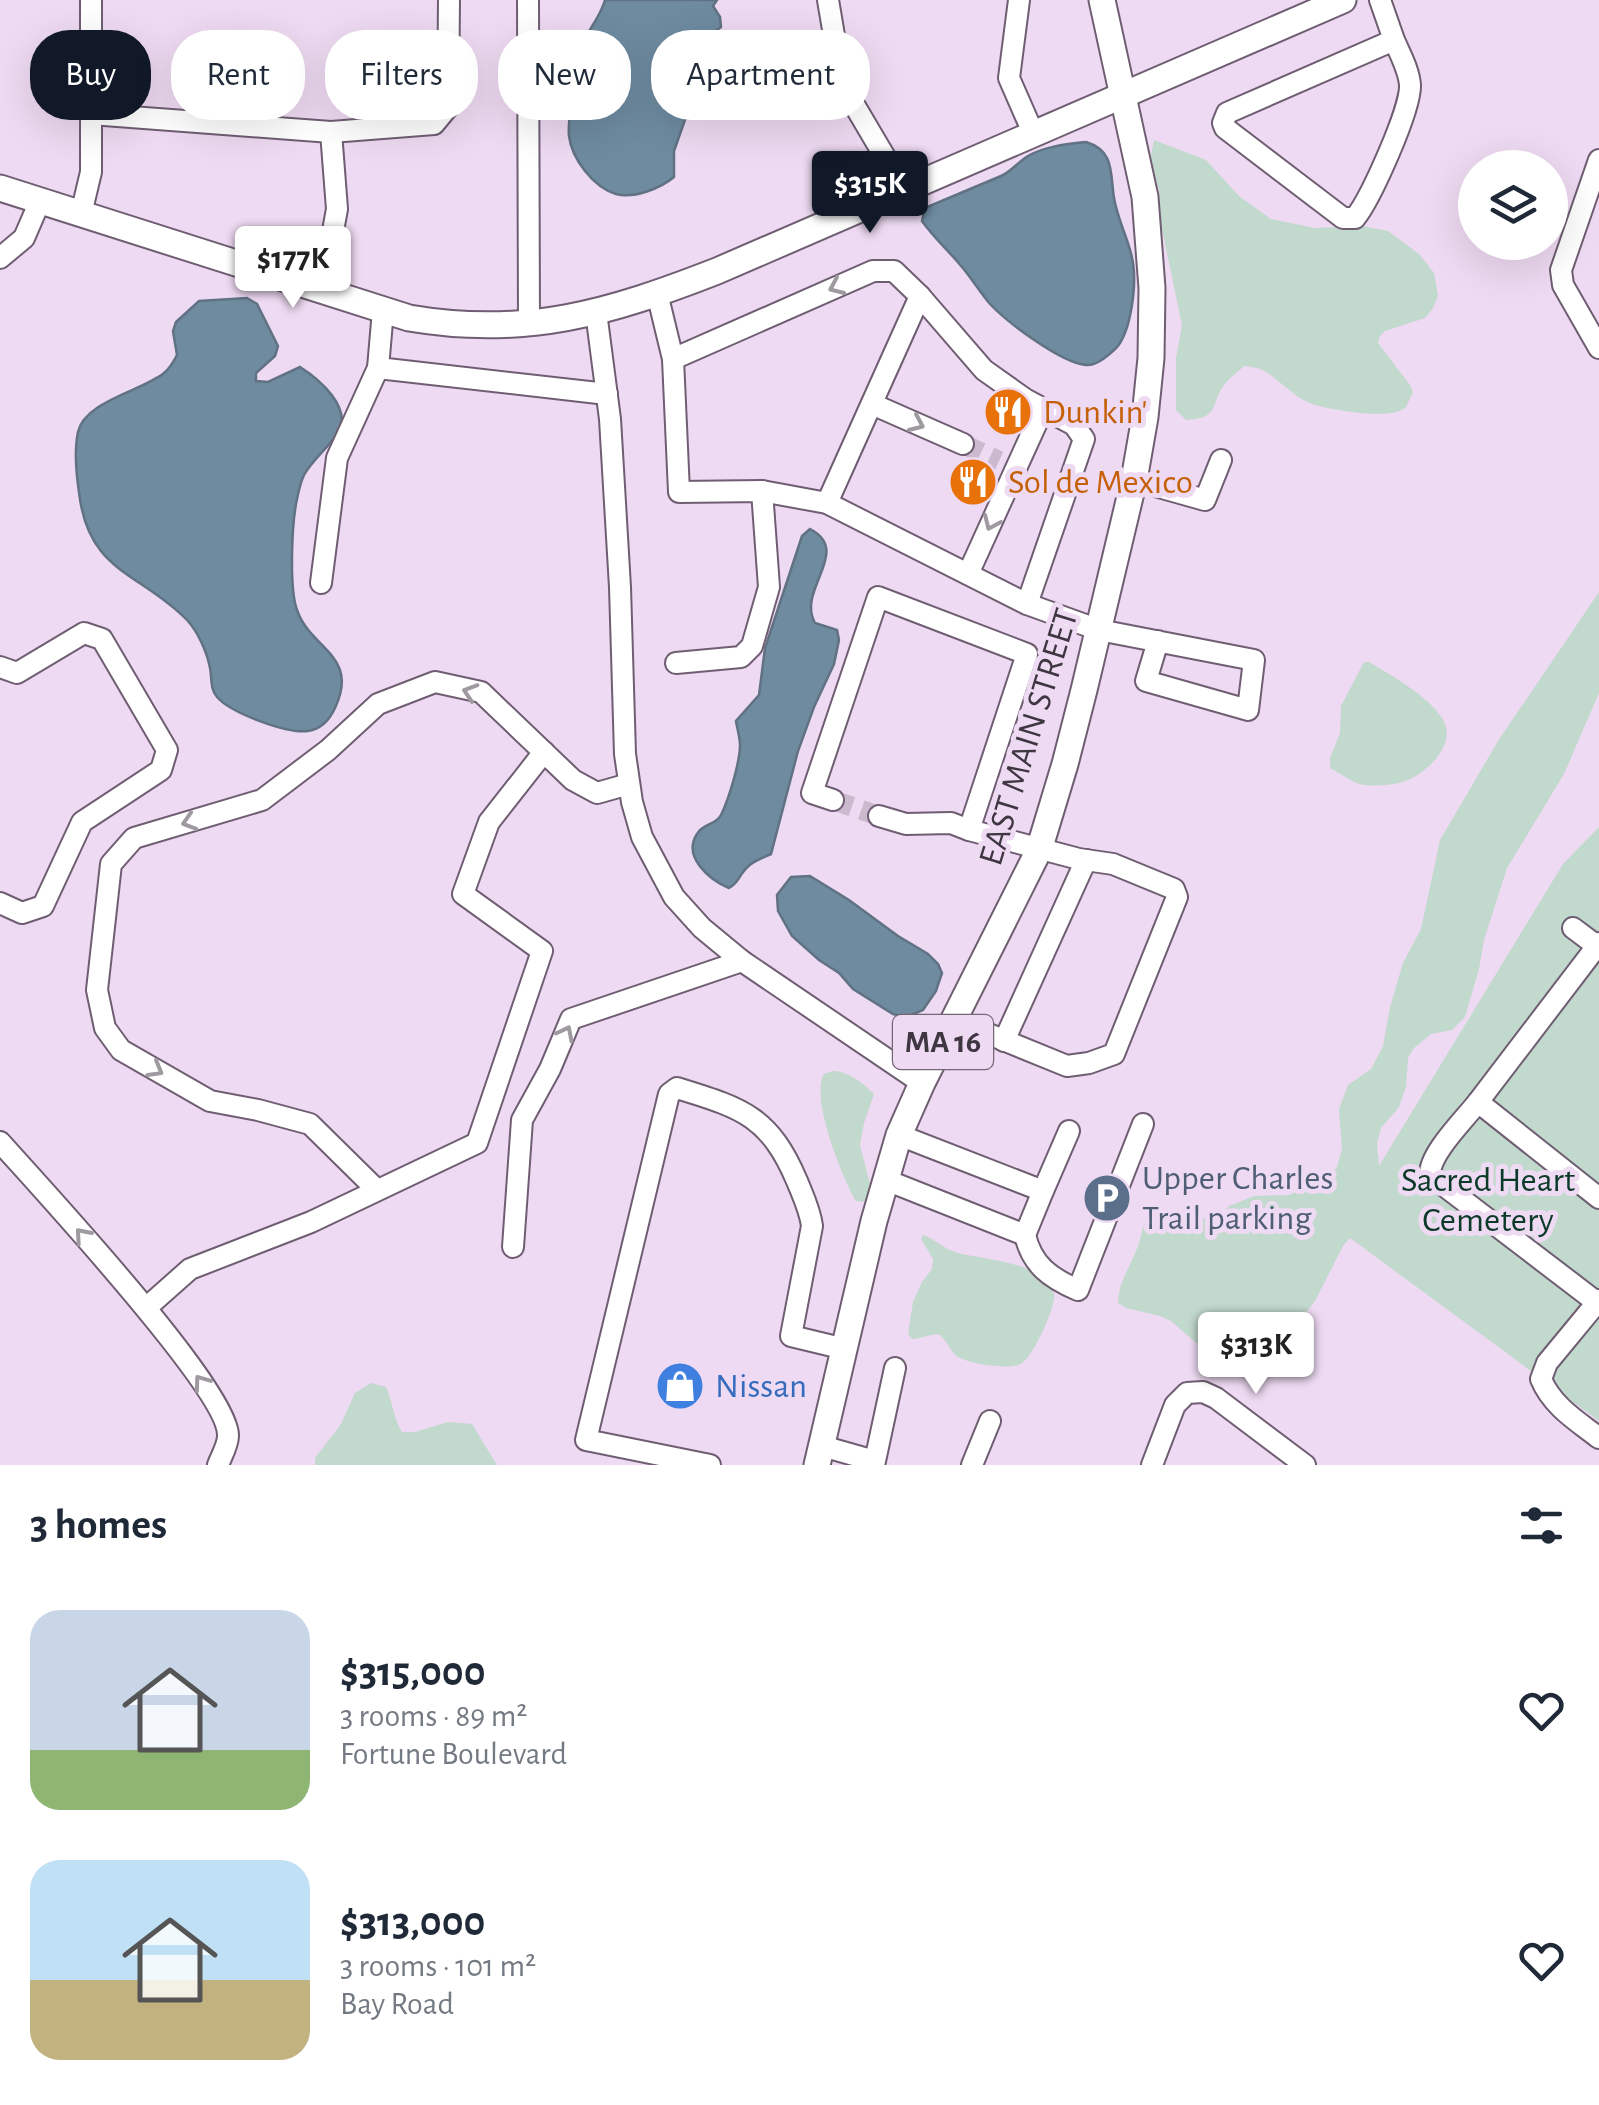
<!DOCTYPE html>
<meta charset="utf-8">
<style>
body{margin:0;font-family:"Alegreya Sans",sans-serif;background:#f6f6f7;color:#1f2937;height:100vh;display:flex;flex-direction:column;font-size:38px;white-space:nowrap}
*{box-sizing:border-box;margin:0}
p{font-size:32px;color:#747a83}
.icon{flex:none;width:55px;height:55px;fill:none;stroke:currentColor;stroke-width:2;stroke-linecap:round;stroke-linejoin:round}
.map{position:relative;height:1465px;overflow:hidden}
.panel{display:flex;flex-direction:column;background:#fff;flex:1}
.panel>*{flex:none}
.guide{position:absolute;left:30px;top:30px;width:1000px;height:90px;display:flex;gap:20px}
.fabs{position:absolute;left:1458px;top:150px;display:grid;gap:20px}
.fabs a{display:grid;place-items:center;width:110px;height:110px;border-radius:50%;background:#fff;box-shadow:0 10px 40px #0002;font-size:50px}
.price{position:absolute;translate:-50% -85px;padding:0 22px;border-radius:10px;background:#fff;color:#222;font-size:32px;line-height:65px;filter:drop-shadow(0 2px 5px #0008)}
.price::after{content:'';position:absolute;left:50%;top:60px;width:30px;height:22px;margin-left:-15px;background:inherit;clip-path:polygon(0 0,100% 0,50% 100%)}
.price.current{background:#111827;color:#fff}
ul{padding:0;list-style:none}
li{display:flex;align-items:center;gap:30px;height:250px;padding:0 30px}
li span{display:grid;place-items:center;flex:none;width:280px;height:200px;border-radius:30px;color:#555}
li>.icon{margin-inline-start:auto}
span .icon{width:120px;height:120px;fill:#fffc;stroke-width:1}
li b{font-size:42px}
h2{display:flex;justify-content:space-between;align-items:center;height:120px;padding:0 30px;font-size:42px}
.pill{padding:0 35px;border-radius:40px;background:#fff;box-shadow:0 10px 40px #0002;font-size:35px;line-height:90px}
.pill.current{background:#111827;color:#fff}
.map>svg:first-child{display:block}
.green{fill:#c2d9cd}
.water{fill:#6e8ba0;stroke:#607283;stroke-width:2.5}
.lines{fill:none;stroke-linecap:round;stroke-linejoin:round}
.minor-tunnel{stroke:#cbb9ce;stroke-width:20;stroke-dasharray:20 10;stroke-linecap:butt}
.minor-casing{stroke:#6f5e72;stroke-width:24}
.major-casing{stroke:#6f5e72;stroke-width:29}
.minor{stroke:#fff;stroke-width:20}
.major{stroke:#fff;stroke-width:25}
.oneway{stroke:#9e9aa0}
.labels{text-anchor:middle;dominant-baseline:central;stroke-width:10;stroke-linejoin:round;paint-order:stroke}
.shield{fill:#eedaf2;stroke:#736775;stroke-width:2.5}
.shield-label{font-size:32px;font-weight:bold;fill:#3e3640}
.food-label{font-size:35px;fill:#c56008;stroke:#eedaf2;text-anchor:start}
.street-label{font-size:35px;fill:#3e3640;stroke:#eedaf2}
.service-label{font-size:35px;fill:#4e5e75;stroke:#eedaf2;text-anchor:start}
.park-label{font-size:35px;fill:#0b3a28;stroke:#eedaf2}
.shop-label{font-size:35px;fill:#366cbe;stroke:#eedaf2;text-anchor:start}
</style>
<div class="map">
<svg width="1599" height="1465" viewBox="0 0 1599 1465">
<rect width="100%" height="100%" fill="#eedaf2"/>
<!-- green -->
<g class="green">
<path d="M 1154,140 L 1206,160 L 1239,196 L 1271,219 L 1315,228 L 1362,226 L 1388,231 L 1419,254 L 1434,273 L 1438,296 L 1433,308 L 1425,318 L 1385,331 L 1380,336 L 1378,343 L 1410,385 L 1413,392 C 1412,394 1407,405 1406,407 C 1392,421 1330,410 1312,404 C 1294,398 1274,374 1260,369 C 1255,367 1249,367 1244,366 C 1238,372 1230,377 1225,384 C 1209,405 1221,418 1186,420 L 1176,410 L 1176,358 L 1182,325 L 1159,215 L 1159,189 L 1149,165 Z"/>
<path d="M 1599,592 L 1599,693 L 1564,774 L 1507,868 L 1484,940 L 1479,969 L 1465,1017 L 1452,1030 L 1431,1034 L 1414,1048 L 1408,1058 L 1406,1087 L 1399,1107 L 1381,1128 L 1377,1143 L 1379,1166 L 1563,864 L 1599,827 L 1599,1421 L 1350,1238 L 1343,1246 L 1315,1301 L 1305,1314 L 1259,1334 L 1233,1352 L 1220,1353 L 1203,1349 L 1171,1321 L 1160,1316 L 1126,1308 L 1118,1303 C 1118,1283 1131,1265 1138,1246 C 1142,1234 1143,1224 1149,1213 C 1173,1204 1195,1221 1219,1219 L 1229,1206 L 1254,1196 L 1288,1195 L 1311,1187 L 1325,1179 L 1337,1167 L 1342,1149 L 1339,1109 L 1348,1085 L 1371,1069 L 1383,1046 L 1390,1007 L 1403,963 L 1421,929 L 1440,840 L 1498,741 Z"/>
<path d="M 1364,662 L 1369,662 C 1391,675 1428,696 1442,718 C 1459,744 1426,774 1403,782 C 1393,785 1375,786 1364,785 C 1352,783 1340,773 1330,768 L 1330,758 L 1340,733 L 1341,706 Z"/>
<path d="M 833,1071 C 848,1071 864,1084 874,1094 L 864,1123 L 860,1145 L 872,1192 L 865,1202 L 856,1201 C 842,1177 810,1098 824,1074 Z"/>
<path d="M 923,1235 C 935,1239 945,1250 958,1253 C 983,1259 1027,1262 1046,1280 C 1049,1283 1053,1291 1054,1294 C 1056,1307 1033,1357 1021,1364 C 1010,1370 972,1364 960,1358 C 951,1354 948,1342 940,1335 C 931,1333 922,1339 912,1339 L 908,1334 L 913,1302 L 922,1282 L 932,1269 L 933,1259 L 921,1239 Z"/>
<path d="M 371,1383 L 386,1387 C 393,1402 393,1418 402,1432 L 415,1432 L 448,1422 L 472,1424 L 497,1465 L 315,1465 L 315,1458 L 341,1424 L 355,1393 Z"/>
</g>
<!-- water -->
<g class="water">
<path d="M 605,0 L 717,0 L 713,6 L 720,17 L 721,27 C 701,43 670,61 668,88 L 683,107 L 686,117 L 674,151 L 674,177 C 661,188 634,199 616,194 C 593,187 572,159 569,136 C 567,117 576,73 579,51 C 585,33 600,19 605,0 Z"/>
<path d="M 1086,142 C 1115,151 1110,173 1114,198 C 1118,223 1133,247 1134,272 C 1135,293 1130,338 1113,351 C 1106,357 1096,366 1086,365 C 1061,363 1007,322 990,304 C 980,292 972,279 962,267 C 949,251 934,238 922,221 L 925,208 L 1001,176 C 1012,171 1018,162 1028,156 C 1045,146 1068,144 1086,142 Z"/>
<path d="M 247,298 L 257,304 L 278,346 L 275,356 L 256,373 L 256,381 L 268,382 L 300,367 C 319,379 353,408 338,433 C 328,448 313,459 304,475 C 300,483 298,494 296,504 C 292,526 289,588 297,610 C 310,649 360,655 335,708 C 330,719 321,729 308,731 C 287,734 231,713 217,697 C 210,689 212,677 210,668 C 207,652 198,632 187,620 C 140,572 88,573 79,492 C 76,472 74,451 78,432 C 85,401 142,391 164,373 C 170,368 174,361 177,355 L 173,331 L 176,322 L 199,301 Z"/>
<path d="M 810,529 C 853,551 796,590 815,623 L 837,630 L 839,640 L 834,664 L 814,707 L 798,751 L 771,854 C 762,858 750,862 744,871 C 738,878 738,883 729,888 C 710,880 682,857 697,834 C 703,823 715,826 721,815 C 729,799 740,762 740,745 C 740,737 737,728 736,721 L 759,695 L 765,648 L 802,536 Z"/>
<path d="M 810,876 L 849,900 L 898,936 L 928,954 L 938,964 L 942,973 L 936,991 L 923,1010 L 907,1017 L 893,1014 L 853,989 L 839,973 L 819,960 L 792,936 L 778,911 L 777,895 L 791,877 Z"/>
</g>
<g class="lines">
<!-- minor-tunnel -->
<g class="minor-tunnel">
<path d="M 963,444 L 999,461"/>
<path d="M 833,800 L 879,816"/>
</g>
<!-- minor casing -->
<g class="minor-casing">
<g id="minor">
<path d="M 91,0 L 91,114 L 331,132 L 434,124 L 448,107 L 449,0"/>
<path d="M 528,0 L 529,325"/>
<path d="M 828,0 L 838,59 L 849,96 L 905,191"/>
<path d="M 1019,0 L 1009,78 L 1034,135"/>
<path d="M 1380,0 L 1394,40 L 1227,113 L 1223,123 L 1225,128 L 1343,218 L 1355,218 C 1371,198 1411,109 1410,85 C 1409,70 1400,54 1394,40"/>
<path d="M 1599,160 L 1561,270 L 1563,285 L 1599,348"/>
<path d="M 81,214 L 91,172 L 91,114"/>
<path d="M 0,258 L 24,238 L 40,201"/>
<path d="M 322,291 L 337,209 L 331,132"/>
<path d="M 657,293 L 673,359 L 679,492 L 762,491 L 827,503 L 1027,604 L 1099,630 L 1254,660 L 1248,710 L 1146,681 L 1158,641"/>
<path d="M 383,310 L 378,368 L 607,394"/>
<path d="M 596,312 L 610,419 L 620,587 L 625,754 L 632,802 L 642,837 L 674,897 L 702,928 L 742,961 L 922,1083"/>
<path d="M 673,359 L 873,271 L 894,271 L 920,296 L 984,370 L 1025,399 L 1074,425 L 1084,439 L 1027,604"/>
<path d="M 872,404 L 963,444"/>
<path d="M 1134,480 L 1205,500 L 1221,460"/>
<path d="M 827,503 L 920,296"/>
<path d="M 968,574 L 1043,409"/>
<path d="M 321,583 L 337,458 L 378,368"/>
<path d="M 676,663 L 741,657 L 752,646 L 769,587 L 762,491"/>
<path d="M 0,667 L 17,673 L 84,633 L 102,639 L 167,750 L 161,770 L 82,822 L 43,906 L 22,913 L 0,903"/>
<path d="M 833,800 L 812,793 L 878,597 L 1027,654 L 969,830 L 951,823 L 906,824 L 879,816"/>
<path d="M 1573,928 L 1597,946 L 1599,943"/>
<path d="M 954,1020 L 1067,1066 L 1089,1063 L 1114,1054 L 1177,897 L 1174,889 L 1113,864 L 1079,859 L 969,830"/>
<path d="M 1004,1041 L 1086,860"/>
<path d="M 1478,1102 L 1597,946 L 1599,948"/>
<path d="M 0,1142 C 39,1186 230,1391 228,1436 C 228,1445 221,1457 218,1465"/>
<path d="M 886,1180 L 1025,1235 L 1043,1191 L 899,1135"/>
<path d="M 376,1189 L 310,1124 L 258,1110 L 210,1101 L 121,1050 L 105,1028 L 97,990 L 111,864 L 134,838 L 262,800 L 328,750 L 378,704 L 435,682 L 481,692 L 573,780 L 597,793 L 629,784"/>
<path d="M 1043,1191 L 1069,1131"/>
<path d="M 1599,1198 L 1478,1102 C 1464,1120 1429,1154 1430,1175 L 1599,1304"/>
<path d="M 1025,1235 C 1032,1265 1050,1278 1078,1290 L 1143,1124"/>
<path d="M 513,1247 L 522,1120 L 550,1069 L 571,1019 L 742,961"/>
<path d="M 1599,1300 L 1547,1363 L 1541,1379 C 1552,1406 1577,1421 1599,1438"/>
<path d="M 146,1308 L 190,1269 L 311,1222 L 477,1143 L 542,951 L 463,894 L 489,822 L 544,752"/>
<path d="M 822,1446 L 875,1461 L 895,1368"/>
<path d="M 710,1465 L 586,1440 L 669,1094 L 677,1088 C 741,1108 769,1115 797,1181 C 803,1196 810,1210 812,1226 L 791,1336 L 845,1349"/>
<path d="M 972,1465 L 990,1421"/>
<path d="M 1152,1465 L 1175,1405 L 1187,1393 L 1203,1392 L 1216,1398 L 1305,1465"/>
</g>
</g>
<!-- major casing -->
<g class="major-casing">
<g id="major">
<path d="M 0,188 L 409,318 C 526,338 609,313 717,271 L 1343,0"/>
<path d="M 817,1465 L 874,1221 L 899,1135 L 922,1083 L 1039,850 L 1065,764 L 1084,690 L 1134,480 L 1145,417 L 1151,358 L 1152,288 L 1145,197 L 1102,0"/>
</g>
</g>
<!-- minor -->
<use href="#minor" class="minor"/>
<!-- major -->
<use href="#major" class="major"/>
</g>
<!-- one-way arrows -->
<defs><path id="oneway-chevron" d="M-2-3.5L2.5 0L-2 3.5" fill="none" stroke-width="1.6" stroke-linecap="round" stroke-linejoin="round" transform="scale(2.5)"/></defs>
<g class="oneway">
<use href="#oneway-chevron" transform="translate(836 287) rotate(156)"/>
<use href="#oneway-chevron" transform="translate(917 424) rotate(24)"/>
<use href="#oneway-chevron" transform="translate(991 523) rotate(114)"/>
<use href="#oneway-chevron" transform="translate(470 692) rotate(-162)"/>
<use href="#oneway-chevron" transform="translate(189 822) rotate(163)"/>
<use href="#oneway-chevron" transform="translate(566 1033) rotate(-63)"/>
<use href="#oneway-chevron" transform="translate(156 1070) rotate(30)"/>
<use href="#oneway-chevron" transform="translate(82 1235) rotate(-131)"/>
<use href="#oneway-chevron" transform="translate(201 1382) rotate(-126)"/>
</g>
<!-- icons -->
<defs>
<g id="restaurant-disc" transform="scale(2.5)"><circle r="9.5" fill="#e8710a" stroke="#eedaf2"/><path d="M-5-6h1v4h1v-4h1v4h1v-4h1v5L-1.5 .5V6h-2V.5L-5-1ZM5-6V6H3V1.5H1.5Q1.5-4 5-6Z" fill="#fff"/></g>
<g id="parking-disc" transform="scale(2.5)"><circle r="9.5" fill="#5c6f8a" stroke="#eedaf2"/><path d="M-3.5-5.5H1a3.5 3.5 0 0 1 0 7H-1V5.5H-3.5ZM-1-3.4V-.6H.8a1.4 1.4 0 0 0 0-2.8Z" fill="#fff"/></g>
<g id="shop-disc" transform="scale(2.5)"><circle r="9.5" fill="#3f7fe0" stroke="#eedaf2"/><path d="M-5-2.5h2.3a2.7 3.5 0 0 1 5.4 0H5L5.5 6h-11ZM-1.5-2.5h3a1.5 2.3 0 0 0-3 0Z" fill="#fff"/></g>
</defs>
<g fill-rule="evenodd">
<use href="#restaurant-disc" x="1008" y="412"/>
<use href="#restaurant-disc" x="973" y="482"/>
<use href="#parking-disc" x="1107" y="1198"/>
<use href="#shop-disc" x="680" y="1386"/>
</g>
<g class="labels">
<!-- shield labels -->
<rect class="shield" x="893" y="1015" width="100" height="54" rx="8"/>
<g class="shield-label">
<text x="943" y="1042">MA 16</text>
</g>
<!-- food labels -->
<g class="food-label">
<text x="1043" y="412">Dunkin'</text>
<text x="1008" y="482">Sol de Mexico</text>
</g>
<!-- street labels -->
<g class="street-label">
<text transform="translate(1029 737) rotate(-73)">EAST MAIN STREET</text>
</g>
<!-- service labels -->
<g class="service-label">
<text x="1142" y="1178">Upper Charles<tspan x="1142" dy="40">Trail parking</tspan></text>
</g>
<!-- park labels -->
<g class="park-label">
<text x="1488" y="1180">Sacred Heart<tspan x="1488" dy="40">Cemetery</tspan></text>
</g>
<!-- shop labels -->
<g class="shop-label">
<text x="715" y="1386">Nissan</text>
</g>
</g>
</svg>
<div class="fabs">
<a><svg class="icon" aria-label="layers" viewBox="0 0 24 24"><path d="M12 4l9 5-9 5-9-5zM3 14l9 5 9-5"/></svg></a>
</div>
<b class="price current" style="left:870px;top:236px">$315K</b>
<b class="price" style="left:293px;top:311px">$177K</b>
<b class="price" style="left:1256px;top:1397px">$313K</b>
<div class="guide">
<a class="pill current">Buy</a>
<a class="pill">Rent</a>
<a class="pill">Filters</a>
<a class="pill">New</a>
<a class="pill">Apartment</a>
</div>
</div>
<section class="panel">
<h2>3 homes<svg class="icon" aria-label="filters" viewBox="0 0 24 24"><path d="M4 7h16M4 17h16"/><circle cx="9" cy="7" r="2"/><circle cx="15" cy="17" r="2"/></svg></h2>
<ul>
<li><span style="background:linear-gradient(#c9d6e8 70%,#8fb573 0)"><svg class="icon" aria-label="home" viewBox="0 0 24 24"><path d="M3 11l9-7 9 7M6 9v11h12V9"/></svg></span><div><b>$315,000</b><p>3 rooms · 89 m²</p><p>Fortune Boulevard</p></div><svg class="icon" aria-label="heart" viewBox="0 0 24 24"><path d="M12 20l-8-8c-3-5 5-10 8-4 3-6 11-1 8 4z"/></svg></li>
<li><span style="background:linear-gradient(#bfe0f5 60%,#c2b280 0)"><svg class="icon" aria-label="home" viewBox="0 0 24 24"><path d="M3 11l9-7 9 7M6 9v11h12V9"/></svg></span><div><b>$313,000</b><p>3 rooms · 101 m²</p><p>Bay Road</p></div><svg class="icon" aria-label="heart" viewBox="0 0 24 24"><path d="M12 20l-8-8c-3-5 5-10 8-4 3-6 11-1 8 4z"/></svg></li>
</ul>
</section>
